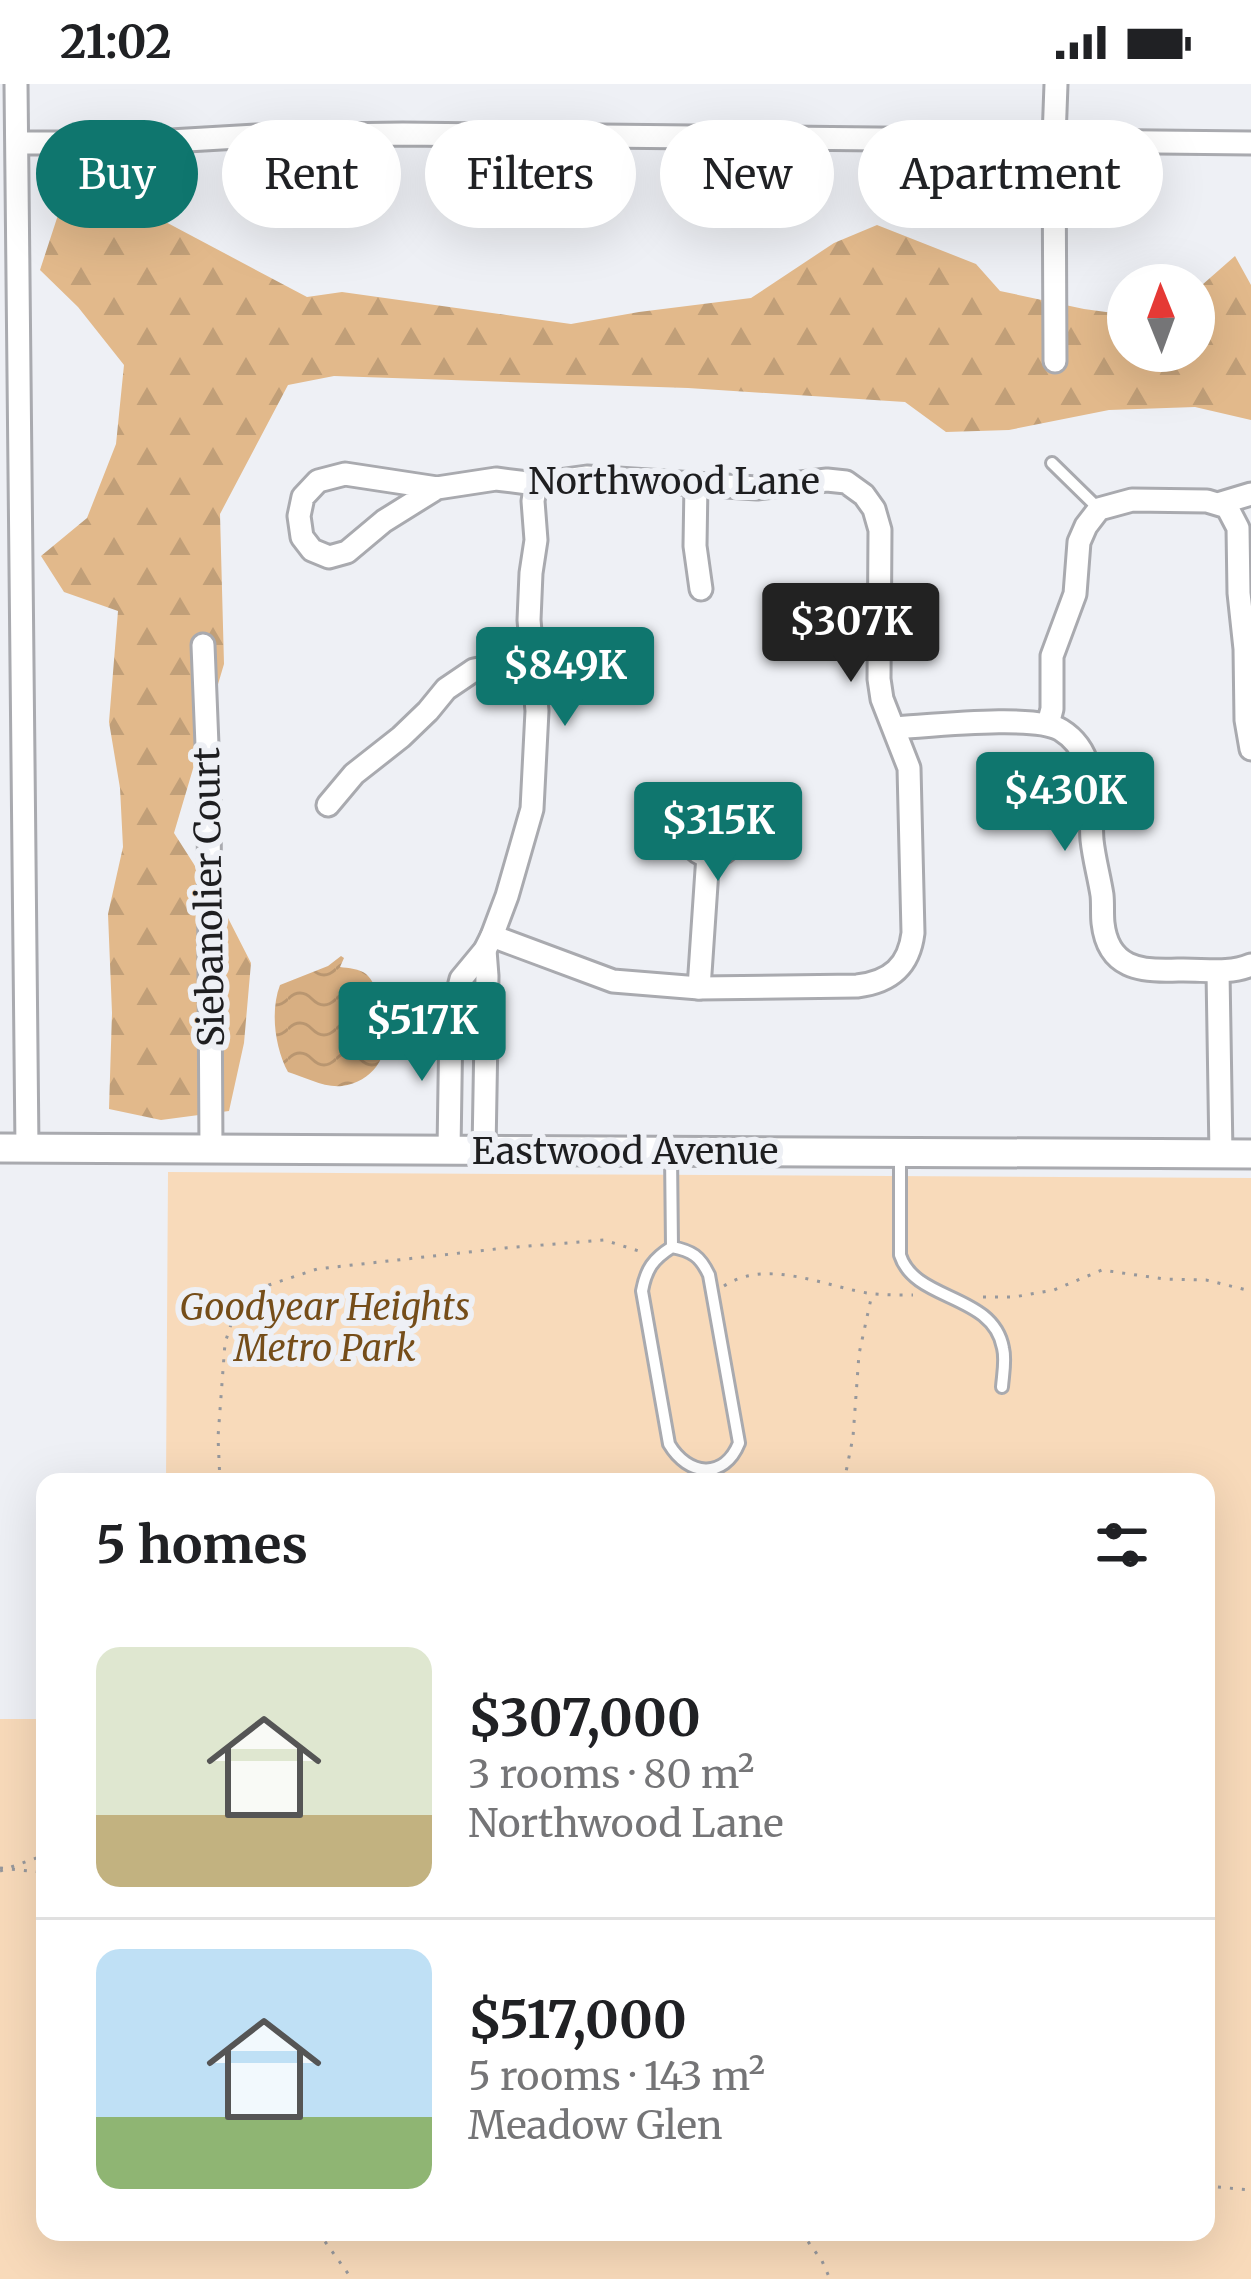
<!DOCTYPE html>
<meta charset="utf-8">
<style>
body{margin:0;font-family:Merriweather,serif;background:#f6f6f6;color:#202124;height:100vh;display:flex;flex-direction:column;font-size:45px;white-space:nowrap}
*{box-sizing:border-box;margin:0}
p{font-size:39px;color:#757577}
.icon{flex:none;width:66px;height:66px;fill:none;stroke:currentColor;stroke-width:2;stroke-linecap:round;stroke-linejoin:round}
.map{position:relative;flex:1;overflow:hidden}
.sheet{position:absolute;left:36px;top:1389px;width:1179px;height:768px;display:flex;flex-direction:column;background:#fff;border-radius:24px;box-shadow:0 12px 48px #0002}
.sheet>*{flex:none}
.top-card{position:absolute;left:36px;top:36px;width:1179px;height:108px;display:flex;gap:24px}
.needle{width:78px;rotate:359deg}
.controls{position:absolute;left:1107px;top:180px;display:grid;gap:24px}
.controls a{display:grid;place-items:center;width:108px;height:108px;border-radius:50%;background:#fff;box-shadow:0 12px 48px #0002;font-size:60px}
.price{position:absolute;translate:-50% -102px;padding:0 27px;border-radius:12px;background:#0f766e;color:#fff;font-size:39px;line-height:78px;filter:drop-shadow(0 3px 6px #0008)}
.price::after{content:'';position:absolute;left:50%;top:72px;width:36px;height:27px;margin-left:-18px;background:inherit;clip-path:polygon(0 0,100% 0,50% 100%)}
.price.active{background:#222;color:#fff}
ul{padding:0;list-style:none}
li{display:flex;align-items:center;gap:36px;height:300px;padding:0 60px}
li+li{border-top:3px solid #e0e0e0}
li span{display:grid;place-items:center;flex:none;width:336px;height:240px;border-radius:24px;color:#555}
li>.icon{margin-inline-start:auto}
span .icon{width:144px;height:144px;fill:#fffc;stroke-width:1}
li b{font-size:51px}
h2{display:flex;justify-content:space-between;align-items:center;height:144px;padding:0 60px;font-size:51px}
.chip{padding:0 42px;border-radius:54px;background:#fff;box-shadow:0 12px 48px #0002;font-size:42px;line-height:108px}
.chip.active{background:#0f766e;color:#fff}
.status{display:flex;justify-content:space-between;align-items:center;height:84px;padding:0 60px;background:#fff;direction:ltr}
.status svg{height:33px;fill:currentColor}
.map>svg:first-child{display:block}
.forest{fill:url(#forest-firs)}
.park{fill:#f8daba}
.water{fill:url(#water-waves)}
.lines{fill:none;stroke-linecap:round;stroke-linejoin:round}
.lane-casing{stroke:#a9aaaf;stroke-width:16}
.street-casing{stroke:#a9aaaf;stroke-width:27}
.secondary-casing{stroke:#a9aaaf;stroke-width:33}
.path{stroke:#97989c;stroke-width:3;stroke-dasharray:3 9;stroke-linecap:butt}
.lane{stroke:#fff;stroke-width:10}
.street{stroke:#fff;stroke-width:21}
.secondary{stroke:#fff;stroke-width:27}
.labels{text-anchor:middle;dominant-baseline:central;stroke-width:12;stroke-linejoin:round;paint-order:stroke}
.street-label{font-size:36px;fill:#1e1e20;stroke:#eef0f5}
.park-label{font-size:36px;font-style:italic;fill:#754d19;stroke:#eef0f5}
</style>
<div class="status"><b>21:02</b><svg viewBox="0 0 49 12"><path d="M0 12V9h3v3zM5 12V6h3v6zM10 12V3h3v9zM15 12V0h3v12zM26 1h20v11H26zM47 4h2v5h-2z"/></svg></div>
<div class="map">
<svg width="1251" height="2195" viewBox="0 0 1251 2195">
<defs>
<pattern id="forest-firs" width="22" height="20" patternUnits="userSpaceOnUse" patternTransform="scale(3)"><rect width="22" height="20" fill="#e2b98b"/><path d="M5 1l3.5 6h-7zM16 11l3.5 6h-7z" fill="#c19f78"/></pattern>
<pattern id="water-waves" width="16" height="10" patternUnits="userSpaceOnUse" patternTransform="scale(3)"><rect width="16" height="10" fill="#d8af82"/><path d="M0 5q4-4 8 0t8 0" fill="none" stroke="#b99670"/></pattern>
</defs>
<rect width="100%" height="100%" fill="#eef0f5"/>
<!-- forest -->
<path class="forest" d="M 58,131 L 160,135 L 307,213 L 342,208 L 571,240 L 639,228 L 751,214 L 834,159 L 877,141 L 976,180 L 1000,207 L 1084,225 L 1128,231 L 1128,267 L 1194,267 L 1194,208 L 1235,172 L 1251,201 L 1251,336 L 1195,323 L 1109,326 L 1009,346 L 946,348 L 905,318 L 688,304 L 334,292 L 288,301 L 220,430 L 224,580 L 174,749 L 227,832 L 251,879 L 244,959 L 229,1027 L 161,1036 L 109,1025 L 112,929 L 108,830 L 123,763 L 120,704 L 109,638 L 118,527 L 64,508 L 41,472 L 87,434 L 116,360 L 124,281 L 78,223 L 40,186 Z"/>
<!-- park -->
<path class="park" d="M 168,1088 L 1251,1094 L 1251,2195 L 0,2195 L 0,1635 L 45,1635 L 45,2148 L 1206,2148 L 1206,1398 L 166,1398 Z"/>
<!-- water -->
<path class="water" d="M 341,872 L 344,874 L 340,883 C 348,884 360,885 366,890 C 373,896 377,907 380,915 C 396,949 386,996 342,1002 C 324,1004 305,993 288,988 C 275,964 270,927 280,901 L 328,882 Z"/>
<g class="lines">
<!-- lane casing -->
<g class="lane-casing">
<g id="lane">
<path d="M 1052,379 L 1099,425"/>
<path d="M 671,1070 L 672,1163 C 653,1175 646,1185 642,1207 L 669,1360 C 688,1392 724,1396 739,1359 L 709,1191 C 700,1172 692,1167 672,1163"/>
<path d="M 900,1072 L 900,1171 C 915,1218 993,1209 1003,1264 C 1006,1276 1003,1290 1002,1303"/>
</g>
</g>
<!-- street casing -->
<g class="street-casing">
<g id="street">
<path d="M 16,0 L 27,1064"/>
<path d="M 18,59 L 136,59 L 256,52 L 403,50 L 1251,59"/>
<path d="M 1055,277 L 1054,55 L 1056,0"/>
<path d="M 696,399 L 695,462 L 701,505"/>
<path d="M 437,404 L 384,437 L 347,468 L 329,473 L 312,466 L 302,453 L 299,432 L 303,413 L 318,397 L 345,390 L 437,404 L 496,395 L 536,400 L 587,393 L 757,404 L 827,396 L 846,398 L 864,411 L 874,425 L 880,446 L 879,595 L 882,615 L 909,684 L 913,849 C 909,882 891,898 857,902 L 699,904 L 613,897 L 492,852"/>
<path d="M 1221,419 L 1251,410"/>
<path d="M 203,561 L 209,711 L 211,1066"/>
<path d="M 1048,640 L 1052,625 L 1052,572 L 1075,510 L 1079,458 L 1086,442 L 1099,425 L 1132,416 L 1207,417 L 1227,423 L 1238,444 L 1239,509 L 1245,565 L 1246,636 L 1251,665"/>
<path d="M 895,644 C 930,642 1036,630 1061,646 C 1101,671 1089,717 1092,756 C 1094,775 1099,792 1102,811 C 1103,820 1102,829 1103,839 C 1108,884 1140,888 1178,886 C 1203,885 1227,891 1251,881"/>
<path d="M 328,721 L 354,690 L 401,653 L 428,627 L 446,605 L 474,586 L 494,582 L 533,584"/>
<circle cx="711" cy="749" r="23"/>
<path d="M 1218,888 L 1221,1070"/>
<path d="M 699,904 L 708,771"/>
<path d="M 449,1066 L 451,935 L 461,895 L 485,866 L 492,852 L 507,812 L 532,725 L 537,627 L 529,536 L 531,489 L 536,456 L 533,417 L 536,400"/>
<path d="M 484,1067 L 487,892 L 485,866"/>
</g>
</g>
<!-- secondary casing -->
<g class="secondary-casing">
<path id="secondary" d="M 0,1064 L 1251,1070"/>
</g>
<!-- path -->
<g class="path">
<path d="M 724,1202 C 768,1173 827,1204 874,1210 C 887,1211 900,1211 913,1211"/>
<path d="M 983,1213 L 1014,1213 L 1054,1206 L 1102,1186 L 1164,1195 L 1206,1196 L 1251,1207"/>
<path d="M 220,1398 L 218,1353 L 225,1259 L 237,1222 L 266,1202 L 317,1185 L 505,1164 L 604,1156 L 645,1169"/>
<path d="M 844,1398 L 853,1353 L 859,1270 L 872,1210"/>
<path d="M 0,1784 L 40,1788 L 45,1791"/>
<path d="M 0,1787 L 45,1771"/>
<path d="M 1206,2102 L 1251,2106"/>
<path d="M 318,2148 L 352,2195"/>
<path d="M 801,2148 L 822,2177 L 830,2195"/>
</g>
<!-- lane -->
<use href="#lane" class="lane"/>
<!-- street -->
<use href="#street" class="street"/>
<!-- secondary -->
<use href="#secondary" class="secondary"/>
</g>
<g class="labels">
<!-- street labels -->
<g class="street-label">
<text x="674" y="397">Northwood Lane</text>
<text transform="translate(209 813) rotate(-91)">Siebanolier Court</text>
<text x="625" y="1067">Eastwood Avenue</text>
</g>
<!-- park labels -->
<g class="park-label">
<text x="325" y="1223">Goodyear Heights<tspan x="325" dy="41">Metro Park</tspan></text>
</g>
</g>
</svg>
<div class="controls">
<a><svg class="needle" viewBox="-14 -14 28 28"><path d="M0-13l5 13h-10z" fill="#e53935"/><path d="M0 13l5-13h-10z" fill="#757577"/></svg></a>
</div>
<b class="price active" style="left:851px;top:601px">$307K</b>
<b class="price" style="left:565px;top:645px">$849K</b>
<b class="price" style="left:1065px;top:770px">$430K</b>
<b class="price" style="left:718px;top:800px">$315K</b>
<b class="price" style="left:422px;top:1000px">$517K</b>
<div class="top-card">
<a class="chip active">Buy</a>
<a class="chip">Rent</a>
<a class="chip">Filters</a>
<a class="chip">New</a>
<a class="chip">Apartment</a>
</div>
<section class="sheet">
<h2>5 homes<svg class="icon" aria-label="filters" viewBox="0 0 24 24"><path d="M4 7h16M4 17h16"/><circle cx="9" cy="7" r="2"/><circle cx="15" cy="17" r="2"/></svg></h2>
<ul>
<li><span style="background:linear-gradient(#dfe7d0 70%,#c2b280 0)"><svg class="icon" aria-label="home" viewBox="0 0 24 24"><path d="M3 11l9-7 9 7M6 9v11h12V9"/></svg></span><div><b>$307,000</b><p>3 rooms · 80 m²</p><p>Northwood Lane</p></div></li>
<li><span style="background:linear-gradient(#bfe0f5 70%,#8fb573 0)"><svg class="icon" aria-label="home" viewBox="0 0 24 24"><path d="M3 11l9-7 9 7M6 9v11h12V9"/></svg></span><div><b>$517,000</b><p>5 rooms · 143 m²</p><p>Meadow Glen</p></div></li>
</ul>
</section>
</div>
